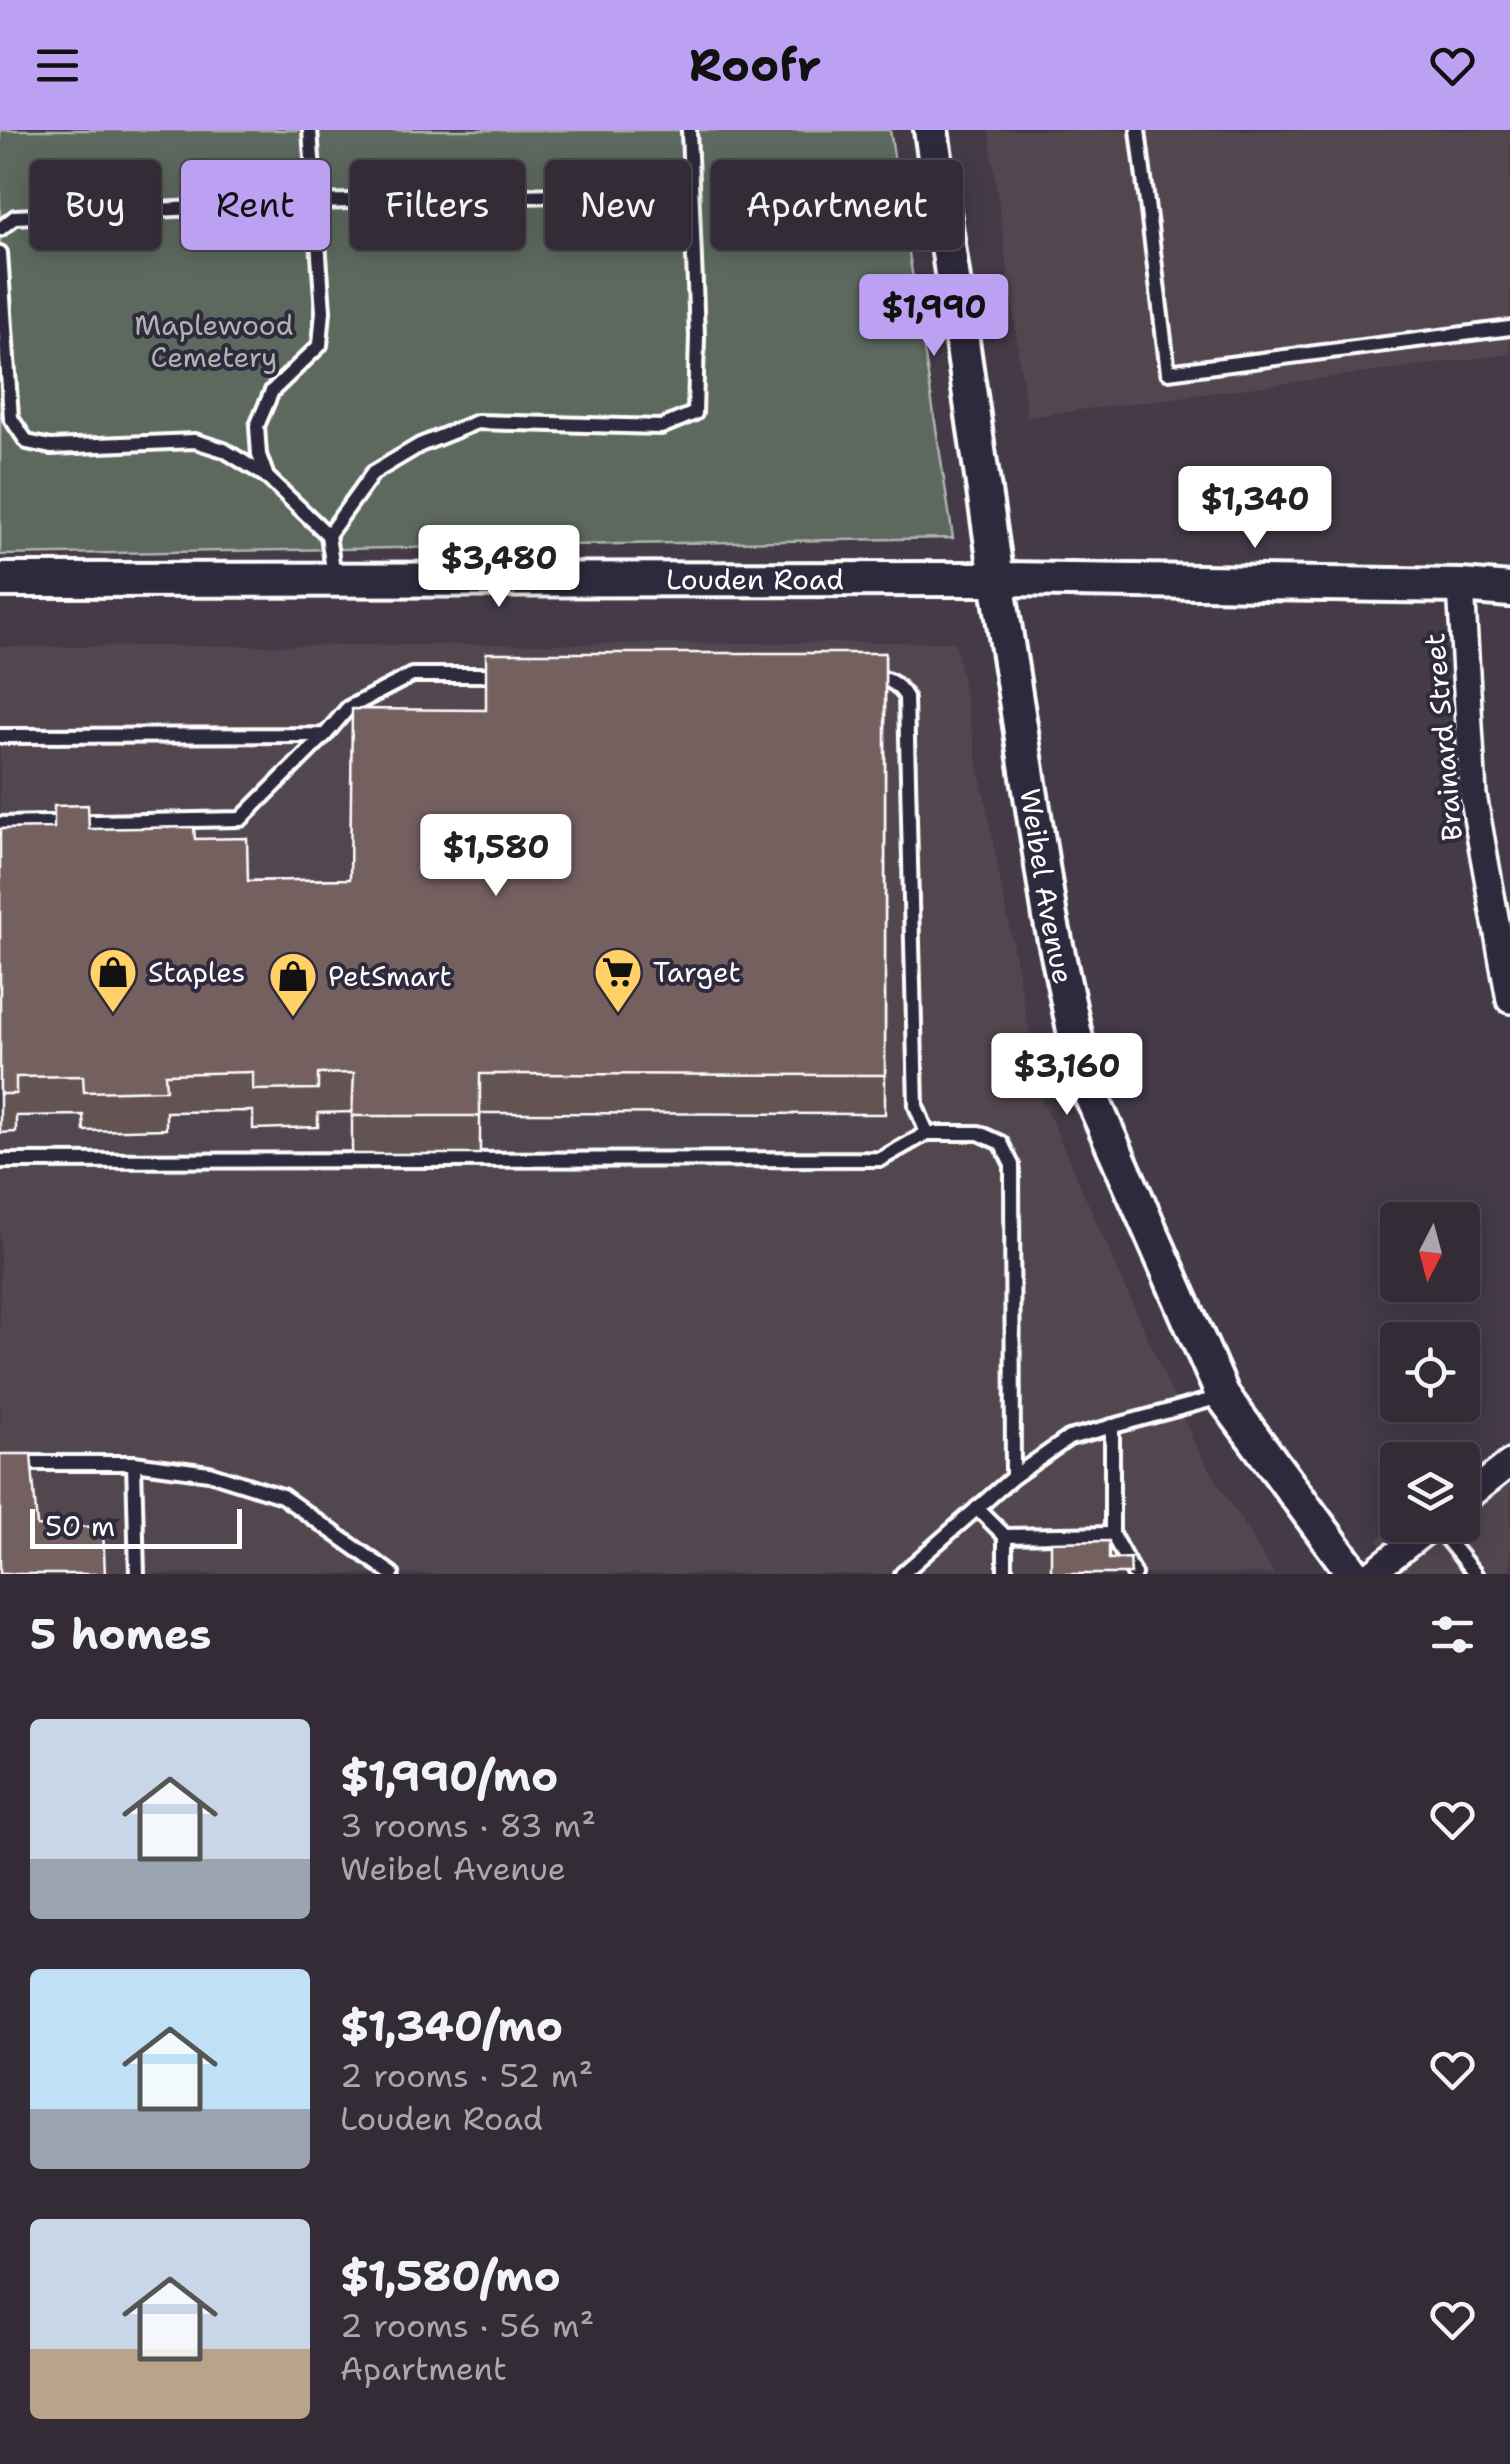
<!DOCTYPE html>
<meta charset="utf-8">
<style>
body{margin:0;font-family:"Shantell Sans",sans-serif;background:#3e3842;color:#f1f3f6;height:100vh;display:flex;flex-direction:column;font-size:38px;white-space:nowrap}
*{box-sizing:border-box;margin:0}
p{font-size:32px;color:#a9a7ad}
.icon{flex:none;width:55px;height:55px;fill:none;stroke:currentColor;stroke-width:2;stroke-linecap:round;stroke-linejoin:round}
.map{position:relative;height:1444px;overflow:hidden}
.sheet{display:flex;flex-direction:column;background:#332c36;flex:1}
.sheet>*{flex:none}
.top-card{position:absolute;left:30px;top:30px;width:1000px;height:90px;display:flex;gap:20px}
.needle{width:65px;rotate:186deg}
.tools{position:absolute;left:1380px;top:1072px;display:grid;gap:20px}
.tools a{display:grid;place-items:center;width:100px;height:100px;border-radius:10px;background:#332c36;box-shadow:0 5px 25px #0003,0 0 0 2px #4e4851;font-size:50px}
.scale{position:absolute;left:30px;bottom:25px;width:212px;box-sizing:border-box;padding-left:10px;border:5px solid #fff;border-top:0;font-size:28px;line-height:35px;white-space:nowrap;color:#fff;-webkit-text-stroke:8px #2f2a3d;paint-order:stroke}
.price{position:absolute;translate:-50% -85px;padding:0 22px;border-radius:10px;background:#fff;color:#222;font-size:32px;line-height:65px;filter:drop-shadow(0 2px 5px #0008)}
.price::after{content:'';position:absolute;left:50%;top:60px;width:30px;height:22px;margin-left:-15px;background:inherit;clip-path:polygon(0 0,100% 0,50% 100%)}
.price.current{background:#bca0f2;color:#111}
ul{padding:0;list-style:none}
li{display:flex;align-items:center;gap:30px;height:250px;padding:0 30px}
li span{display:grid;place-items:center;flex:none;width:280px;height:200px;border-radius:10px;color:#555}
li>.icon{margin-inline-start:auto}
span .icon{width:120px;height:120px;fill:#fffc;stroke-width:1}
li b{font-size:42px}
h2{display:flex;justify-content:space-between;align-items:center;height:120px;padding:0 30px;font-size:42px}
.tag{padding:0 35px;border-radius:10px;background:#332c36;box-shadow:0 5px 25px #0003,0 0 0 2px #4e4851;font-size:35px;line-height:90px}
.tag.current{background:#bca0f2;color:#111}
header{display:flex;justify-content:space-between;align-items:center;height:130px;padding:0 30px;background:#bca0f2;color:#111;font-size:45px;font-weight:700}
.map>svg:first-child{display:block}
.built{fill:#524650}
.green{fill:#5d695e;stroke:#aeb4ae;stroke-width:2.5}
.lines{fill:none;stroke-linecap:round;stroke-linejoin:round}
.service-casing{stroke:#fff;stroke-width:20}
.minor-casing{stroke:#fff;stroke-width:32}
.tertiary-casing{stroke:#fff;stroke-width:40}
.service{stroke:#2f2a3d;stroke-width:12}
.minor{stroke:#2f2a3d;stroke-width:25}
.tertiary{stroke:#2f2a3d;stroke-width:32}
.wall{fill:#645353;stroke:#fff;stroke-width:2.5}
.building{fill:#746161;stroke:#fff;stroke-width:2.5}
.labels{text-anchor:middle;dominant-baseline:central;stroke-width:8;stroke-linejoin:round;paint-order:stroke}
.park-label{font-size:28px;fill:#aeb4ae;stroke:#2f2a3d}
.street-label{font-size:28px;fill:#fff;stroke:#2f2a3d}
.poi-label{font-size:28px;fill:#fff;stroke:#2f2a3d;text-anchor:start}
</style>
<header><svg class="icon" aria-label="menu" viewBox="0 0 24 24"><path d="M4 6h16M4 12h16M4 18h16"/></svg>Roofr<svg class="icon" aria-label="heart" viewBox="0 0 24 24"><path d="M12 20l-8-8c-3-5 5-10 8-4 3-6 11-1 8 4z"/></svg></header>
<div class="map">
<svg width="1510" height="1444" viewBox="0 0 1510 1444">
<rect width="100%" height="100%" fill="#443a48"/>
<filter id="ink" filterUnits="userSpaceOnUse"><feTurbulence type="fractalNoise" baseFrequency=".01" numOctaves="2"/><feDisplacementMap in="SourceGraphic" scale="20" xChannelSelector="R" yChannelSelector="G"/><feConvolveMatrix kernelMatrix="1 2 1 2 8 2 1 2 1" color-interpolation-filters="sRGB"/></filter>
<g filter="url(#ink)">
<!-- built -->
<g class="built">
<path d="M 989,0 L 1510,0 L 1510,224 L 1027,287 Z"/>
<path d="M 955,512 L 1042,969 L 1196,1317 L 1274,1444 L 0,1444 L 0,517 Z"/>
<path d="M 1510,1312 L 1510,1444 L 1405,1444 L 1377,1409 L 1397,1394 L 1462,1395 L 1463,1347 Z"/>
</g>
<!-- green -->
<path class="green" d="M 0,0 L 890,0 L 953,408 L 0,425 Z"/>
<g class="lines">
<!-- service casing -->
<g class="service-casing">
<g id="service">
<path d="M 310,0 L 323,181 L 320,215 L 272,261 L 257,296 L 259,325 L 267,347 L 328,405 L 334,447"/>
<path d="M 1138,0 L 1168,242 L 1510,198"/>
<path d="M 0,99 L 15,87 L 316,72 L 691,61"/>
<path d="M 0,123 L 11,288 L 27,312 L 51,317 L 195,311 L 224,320 L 266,346"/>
<path d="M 328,405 L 373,343 L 420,315 L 477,292 L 661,297 L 695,283 L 697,206 L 689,0"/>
<path d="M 870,548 C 887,548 897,552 906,567 L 916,976 L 927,1003"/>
<path d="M 0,606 L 325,605 L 348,578 L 412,545 L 500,545"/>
<path d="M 0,694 L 241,689 L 325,605"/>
<path d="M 0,1031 L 881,1029 L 927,1003 L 979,1003 L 1001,1013 L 1012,1035 L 1013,1347"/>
<path d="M 1112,1296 L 1112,1404 L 1134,1444"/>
<path d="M 0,1333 L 134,1333 L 209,1343 L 282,1366 L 392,1444"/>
<path d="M 134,1333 L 137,1444"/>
<path d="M 977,1378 L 1005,1406 L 1005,1444"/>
<path d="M 1435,1395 L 1475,1444"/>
<path d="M 1005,1406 L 1112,1404"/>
<path d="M 902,1444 L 1013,1347 L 1069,1308 L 1221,1267"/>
</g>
</g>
<!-- minor casing -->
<g class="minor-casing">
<g id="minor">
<path d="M 1461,456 L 1473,665 L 1510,870"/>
<path d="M 1462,1371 L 1510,1333"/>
<path d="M 1371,1444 L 1433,1395"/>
</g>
</g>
<!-- tertiary casing -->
<g class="tertiary-casing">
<g id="tertiary">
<path id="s1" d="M 931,0 L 997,449 L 1050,787 L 1085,952 L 1223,1266 L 1354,1444"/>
<path id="s2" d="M 0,450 L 997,449 L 1461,456 L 1510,460"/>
</g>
</g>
<!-- service -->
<use href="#service" class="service"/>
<!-- minor -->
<use href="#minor" class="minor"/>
<!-- tertiary -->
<use href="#tertiary" class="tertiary"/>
</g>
<!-- wall -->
<path class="wall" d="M 885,523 L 885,984 L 480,983 L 480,1024 L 352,1024 L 352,982 L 318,983 L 318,997 L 253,999 L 253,981 L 166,982 L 166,999 L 84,1001 L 83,985 L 16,986 L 16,1002 L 0,1003 L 0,699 L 89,699 L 195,709 L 248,751 L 350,749 L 486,580 Z"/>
<!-- building -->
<g class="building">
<path d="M 486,523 L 885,523 L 885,945 L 480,944 L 480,986 L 352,986 L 354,943 L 318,944 L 318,959 L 253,960 L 253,942 L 165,944 L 166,960 L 84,962 L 83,946 L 16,947 L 16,964 L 0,964 L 0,699 L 54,698 L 54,676 L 88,675 L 89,699 L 194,697 L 195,709 L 247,708 L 248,751 L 350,749 L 352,579 L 486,580 Z"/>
<path d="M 0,1324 L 31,1324 L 37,1396 L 103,1397 L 105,1444 L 0,1444 Z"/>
<path d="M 1109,1411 L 1109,1429 L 1130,1428 L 1131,1444 L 1051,1444 L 1051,1412 Z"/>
</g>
</g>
<!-- icons -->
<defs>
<g id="shop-pin" transform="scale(2.5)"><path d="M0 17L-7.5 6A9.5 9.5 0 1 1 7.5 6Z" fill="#ffd166" stroke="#2f2a3d"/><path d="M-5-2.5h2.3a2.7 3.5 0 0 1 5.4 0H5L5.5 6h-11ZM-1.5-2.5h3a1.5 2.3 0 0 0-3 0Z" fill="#111"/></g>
<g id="supermarket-pin" transform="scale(2.5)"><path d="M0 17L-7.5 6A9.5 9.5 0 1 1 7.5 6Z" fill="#ffd166" stroke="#2f2a3d"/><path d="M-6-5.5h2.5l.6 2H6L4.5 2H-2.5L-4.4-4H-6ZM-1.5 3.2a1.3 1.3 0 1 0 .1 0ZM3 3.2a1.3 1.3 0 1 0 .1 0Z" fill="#111"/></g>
</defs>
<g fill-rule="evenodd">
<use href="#shop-pin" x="113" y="842"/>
<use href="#supermarket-pin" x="618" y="842"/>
<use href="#shop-pin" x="293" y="846"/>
</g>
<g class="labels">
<!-- park labels -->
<g class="park-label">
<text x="214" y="195">Maplewood<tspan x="214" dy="32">Cemetery</tspan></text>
</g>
<!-- street labels -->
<g class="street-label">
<text stroke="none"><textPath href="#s2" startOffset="755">Louden Road</textPath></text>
<text transform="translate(1443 607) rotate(-95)">Brainard Street</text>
<text stroke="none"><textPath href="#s1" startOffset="765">Weibel Avenue</textPath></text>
</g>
<!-- poi labels -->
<g class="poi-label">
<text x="148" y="842">Staples</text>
<text x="653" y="842">Target</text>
<text x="328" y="846">PetSmart</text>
</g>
</g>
</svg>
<div class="tools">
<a><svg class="needle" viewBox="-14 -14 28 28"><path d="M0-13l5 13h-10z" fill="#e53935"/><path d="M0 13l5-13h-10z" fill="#a9a7ad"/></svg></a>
<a><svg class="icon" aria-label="locate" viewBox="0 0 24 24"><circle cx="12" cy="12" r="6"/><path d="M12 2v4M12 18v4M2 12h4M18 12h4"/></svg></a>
<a><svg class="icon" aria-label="layers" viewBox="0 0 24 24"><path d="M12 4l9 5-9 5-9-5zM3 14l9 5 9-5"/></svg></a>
</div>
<div class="scale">50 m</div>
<b class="price current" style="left:934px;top:229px">$1,990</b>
<b class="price" style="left:1255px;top:421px">$1,340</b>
<b class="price" style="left:499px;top:480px">$3,480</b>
<b class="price" style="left:496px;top:769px">$1,580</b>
<b class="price" style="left:1067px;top:988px">$3,160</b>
<div class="top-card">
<a class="tag">Buy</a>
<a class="tag current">Rent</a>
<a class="tag">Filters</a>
<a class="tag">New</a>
<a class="tag">Apartment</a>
</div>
</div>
<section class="sheet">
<h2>5 homes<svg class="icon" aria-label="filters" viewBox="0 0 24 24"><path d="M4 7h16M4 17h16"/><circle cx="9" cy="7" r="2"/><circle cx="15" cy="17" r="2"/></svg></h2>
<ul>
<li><span style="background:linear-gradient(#c9d6e8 70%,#9aa5b1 0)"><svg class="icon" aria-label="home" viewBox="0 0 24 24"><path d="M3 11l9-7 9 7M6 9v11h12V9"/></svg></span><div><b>$1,990/mo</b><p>3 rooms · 83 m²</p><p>Weibel Avenue</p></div><svg class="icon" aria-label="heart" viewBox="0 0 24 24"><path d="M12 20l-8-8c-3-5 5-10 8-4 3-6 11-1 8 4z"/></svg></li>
<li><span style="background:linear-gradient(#bfe0f5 70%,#9aa5b1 0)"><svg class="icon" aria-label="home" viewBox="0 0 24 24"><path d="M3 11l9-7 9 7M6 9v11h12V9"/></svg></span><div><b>$1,340/mo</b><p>2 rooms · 52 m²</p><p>Louden Road</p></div><svg class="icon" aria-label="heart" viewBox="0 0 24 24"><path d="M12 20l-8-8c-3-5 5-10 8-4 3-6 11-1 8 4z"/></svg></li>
<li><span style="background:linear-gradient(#c9d6e8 65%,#b9a48a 0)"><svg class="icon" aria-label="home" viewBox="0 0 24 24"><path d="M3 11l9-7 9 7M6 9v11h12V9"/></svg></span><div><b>$1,580/mo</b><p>2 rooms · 56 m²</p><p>Apartment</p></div><svg class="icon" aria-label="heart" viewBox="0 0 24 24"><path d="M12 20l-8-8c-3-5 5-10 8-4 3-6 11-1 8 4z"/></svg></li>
</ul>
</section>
